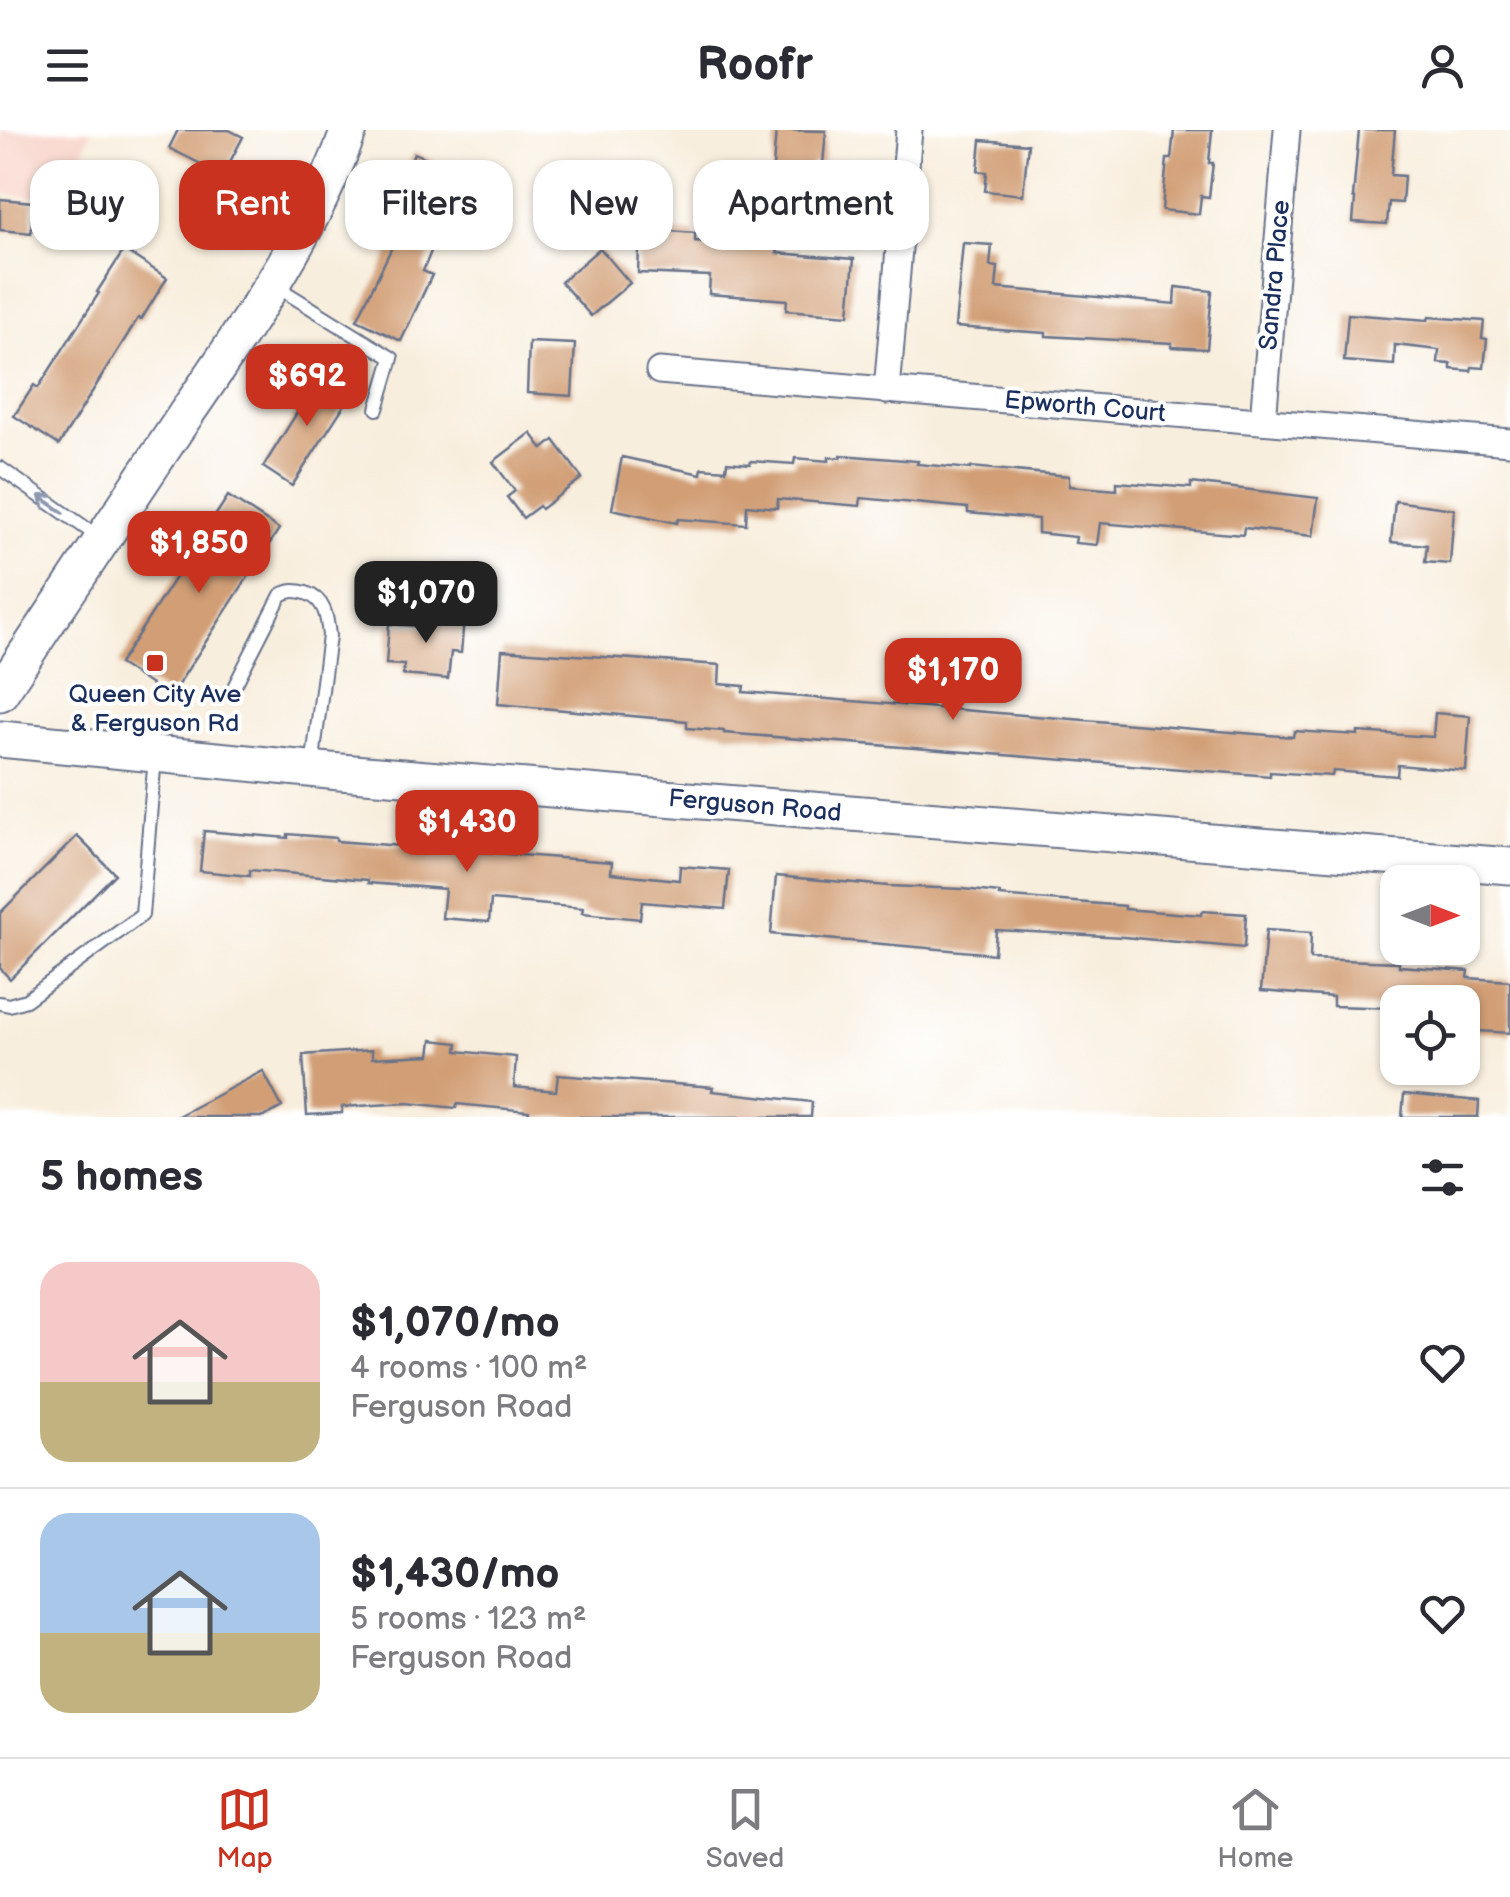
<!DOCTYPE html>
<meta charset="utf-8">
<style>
body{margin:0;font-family:"Balsamiq Sans",sans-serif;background:#f7f7f7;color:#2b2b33;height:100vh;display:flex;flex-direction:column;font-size:38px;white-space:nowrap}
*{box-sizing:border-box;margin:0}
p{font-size:32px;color:#7c7c81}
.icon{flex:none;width:55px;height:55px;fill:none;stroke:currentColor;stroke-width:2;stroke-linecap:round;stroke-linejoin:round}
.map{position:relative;height:987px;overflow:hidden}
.panel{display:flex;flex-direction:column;background:#fff;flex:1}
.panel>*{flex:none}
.top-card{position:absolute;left:30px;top:30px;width:1000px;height:90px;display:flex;gap:20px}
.needle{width:65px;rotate:90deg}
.tools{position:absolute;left:1380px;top:735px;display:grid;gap:20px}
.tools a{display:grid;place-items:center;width:100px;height:100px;border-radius:20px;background:#fff;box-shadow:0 2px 8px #0004;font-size:50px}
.price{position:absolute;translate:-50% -85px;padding:0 22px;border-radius:20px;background:#c8321e;color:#fff;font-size:32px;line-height:65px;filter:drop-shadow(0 2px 5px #0008)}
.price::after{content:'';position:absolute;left:50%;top:60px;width:30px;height:22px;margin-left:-15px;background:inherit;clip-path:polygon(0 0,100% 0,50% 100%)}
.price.selected{background:#222;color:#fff}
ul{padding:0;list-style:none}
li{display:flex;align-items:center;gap:30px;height:250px;padding:0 40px}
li+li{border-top:2px solid #e1e1e2}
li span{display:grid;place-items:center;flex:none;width:280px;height:200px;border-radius:30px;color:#555}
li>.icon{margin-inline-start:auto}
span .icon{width:120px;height:120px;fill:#fffc;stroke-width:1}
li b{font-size:42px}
h2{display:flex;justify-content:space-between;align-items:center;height:120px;padding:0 40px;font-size:42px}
.pill{padding:0 35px;border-radius:30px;background:#fff;box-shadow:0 2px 8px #0004;font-size:35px;line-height:90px}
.pill.selected{background:#c8321e;color:#fff}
header{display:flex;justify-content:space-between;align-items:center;height:130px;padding:0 40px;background:#fff;font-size:45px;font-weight:700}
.tab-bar{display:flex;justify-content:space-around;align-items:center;height:140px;border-top:2px solid #e1e1e2;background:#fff;font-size:28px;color:#7c7c81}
.tab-bar a{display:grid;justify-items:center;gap:5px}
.tab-bar .selected{color:#c8321e}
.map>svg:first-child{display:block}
.built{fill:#f7d1c6}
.building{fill:#d19e74}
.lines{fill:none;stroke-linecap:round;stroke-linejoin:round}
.lane-casing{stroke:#68728a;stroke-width:16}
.street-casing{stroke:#68728a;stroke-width:29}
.secondary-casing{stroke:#68728a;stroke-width:39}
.lane{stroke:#fff;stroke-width:12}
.street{stroke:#fff;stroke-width:25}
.secondary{stroke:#fff;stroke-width:35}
.oneway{stroke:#8d97ae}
.poi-dot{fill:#c8321e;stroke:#fff;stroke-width:4}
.labels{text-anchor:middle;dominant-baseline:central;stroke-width:8;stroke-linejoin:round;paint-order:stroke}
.street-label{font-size:25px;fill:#1b2f5e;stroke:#fff}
.poi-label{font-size:25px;fill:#1b2f5e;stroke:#fff}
</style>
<header><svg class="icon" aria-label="menu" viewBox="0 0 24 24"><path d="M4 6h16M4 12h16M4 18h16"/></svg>Roofr<svg class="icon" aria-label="person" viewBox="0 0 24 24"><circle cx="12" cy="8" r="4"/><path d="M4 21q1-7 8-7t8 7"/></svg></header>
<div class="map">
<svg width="1510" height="987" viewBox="0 0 1510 987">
<rect width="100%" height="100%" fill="#fff"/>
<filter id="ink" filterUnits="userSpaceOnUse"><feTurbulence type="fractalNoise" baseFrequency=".01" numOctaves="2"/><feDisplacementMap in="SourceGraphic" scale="20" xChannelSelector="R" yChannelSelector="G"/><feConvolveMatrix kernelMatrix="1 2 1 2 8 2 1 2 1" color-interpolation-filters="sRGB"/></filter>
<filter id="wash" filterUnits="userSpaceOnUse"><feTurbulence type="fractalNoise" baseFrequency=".0048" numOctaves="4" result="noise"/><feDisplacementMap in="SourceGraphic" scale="40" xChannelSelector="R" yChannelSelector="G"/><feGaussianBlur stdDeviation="2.25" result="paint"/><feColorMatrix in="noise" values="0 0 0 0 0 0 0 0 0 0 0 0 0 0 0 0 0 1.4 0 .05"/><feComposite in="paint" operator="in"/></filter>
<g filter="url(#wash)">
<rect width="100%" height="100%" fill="#f8eedd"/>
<!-- built -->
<path class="built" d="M 0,0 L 92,0 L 61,69 L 0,64 Z"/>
<g id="blocks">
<!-- building -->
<g class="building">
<path d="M 178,0 L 229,0 L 243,7 L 223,45 L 169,18 Z"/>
<path d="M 776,0 L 826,1 L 823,34 L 812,33 L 810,52 L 772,49 Z"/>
<path d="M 1174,0 L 1212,0 L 1209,33 L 1213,33 L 1209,67 L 1201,66 L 1199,84 L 1162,80 L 1167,29 L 1171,29 Z"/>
<path d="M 1359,0 L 1395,0 L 1391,45 L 1404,46 L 1402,73 L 1389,72 L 1387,94 L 1353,92 L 1355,69 L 1353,68 Z"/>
<path d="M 981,10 L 1028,14 L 1023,65 L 985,61 L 987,42 L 978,41 Z"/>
<path d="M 414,23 L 463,43 L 423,141 L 432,145 L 401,211 L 357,190 L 404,92 L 388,86 Z"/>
<path d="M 0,69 L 33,72 L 31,103 L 0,100 Z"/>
<path d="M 640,94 L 670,96 L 670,101 L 695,103 L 695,111 L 778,118 L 777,123 L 854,129 L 849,185 L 786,180 L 787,170 L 709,164 L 710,146 L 638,143 Z"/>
<path d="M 963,113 L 992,115 L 990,136 L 998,137 L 996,158 L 1175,174 L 1176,157 L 1212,161 L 1207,219 L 1172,217 L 1172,213 L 1046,206 L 1046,203 L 955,197 Z"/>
<path d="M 600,118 L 630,153 L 591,186 L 561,152 Z"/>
<path d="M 124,120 L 167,148 L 141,190 L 138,188 L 59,315 L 14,286 L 34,255 L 38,258 L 99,163 L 97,162 Z"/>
<path d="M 1348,184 L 1428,190 L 1429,187 L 1484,191 L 1482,208 L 1487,209 L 1484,238 L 1472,237 L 1471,241 L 1451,239 L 1451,234 L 1438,233 L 1439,220 L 1395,215 L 1394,235 L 1344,231 Z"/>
<path d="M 529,212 L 575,214 L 572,266 L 527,263 Z"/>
<path d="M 325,238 L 344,250 L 336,264 L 347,271 L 292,356 L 263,337 Z"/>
<path d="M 531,303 L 543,319 L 554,310 L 582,348 L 541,379 L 539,376 L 523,388 L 507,367 L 515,361 L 493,332 Z"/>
<path d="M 841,325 L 918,331 L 917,334 L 971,339 L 971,337 L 1069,346 L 1069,356 L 1117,360 L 1117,352 L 1191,358 L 1191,353 L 1318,368 L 1313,406 L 1244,398 L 1243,405 L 1100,393 L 1097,415 L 1075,413 L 1076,407 L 1038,403 L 1038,389 L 968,383 L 968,378 L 861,368 L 860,376 L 778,369 L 777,378 L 747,375 L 746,394 L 678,389 L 677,393 L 612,379 L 622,327 L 701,344 L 702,338 L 726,340 L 727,332 L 750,334 L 751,331 L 794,334 L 795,328 L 829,331 L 829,327 L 841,328 Z"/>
<path d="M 228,366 L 279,399 L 170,567 L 119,534 Z"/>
<path d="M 1395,371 L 1454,379 L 1450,434 L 1425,432 L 1427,415 L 1391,412 Z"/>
<path d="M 428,485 L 464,488 L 461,523 L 451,522 L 448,549 L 403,545 L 404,535 L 386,534 L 389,494 L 427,497 Z"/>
<path d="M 502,520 L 720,535 L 719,554 L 744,556 L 743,562 L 1293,607 L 1294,601 L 1358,605 L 1358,602 L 1433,607 L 1435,583 L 1470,586 L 1466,641 L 1398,635 L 1397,646 L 1333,641 L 1332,646 L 1270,642 L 1270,646 L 724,603 L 724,601 L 687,598 L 687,591 L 498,574 Z"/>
<path d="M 204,701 L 288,708 L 288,704 L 336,708 L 336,711 L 612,732 L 611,743 L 679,750 L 680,736 L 729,740 L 725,779 L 642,772 L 640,789 L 582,783 L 583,778 L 491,770 L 489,792 L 442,788 L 445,759 L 368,753 L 368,750 L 250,740 L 250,746 L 200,741 Z"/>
<path d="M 77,706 L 115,744 L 10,849 L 0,838 L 0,783 Z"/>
<path d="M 776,746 L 888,756 L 963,759 L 1000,763 L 999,766 L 1125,776 L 1125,779 L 1201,785 L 1202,781 L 1246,784 L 1244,818 L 1123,807 L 996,800 L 994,824 L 771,804 Z"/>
<path d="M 1266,800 L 1311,803 L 1310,829 L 1399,832 L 1399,836 L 1469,841 L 1468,848 L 1510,851 L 1510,903 L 1462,900 L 1462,872 L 1398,872 L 1397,878 L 1333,876 L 1333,867 L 1261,861 Z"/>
<path d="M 432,910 L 458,913 L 457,921 L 516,927 L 514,957 L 556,961 L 558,945 L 713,957 L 712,961 L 812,972 L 811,987 L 528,987 L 529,981 L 457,974 L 456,978 L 408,973 L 342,977 L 342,983 L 307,985 L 303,925 L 372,920 L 372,928 L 430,925 Z"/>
<path d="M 263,941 L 282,977 L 264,987 L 176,987 Z"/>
<path d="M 1404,964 L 1479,971 L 1478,987 L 1402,987 Z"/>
</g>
</g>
</g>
<g filter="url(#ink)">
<use href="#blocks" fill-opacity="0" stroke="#68728a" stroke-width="2.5"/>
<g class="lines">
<!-- lane casing -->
<g class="lane-casing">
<g id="lane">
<path d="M 274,155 L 392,228 L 377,279"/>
<path d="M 0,338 L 100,408"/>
<path d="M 234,557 L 281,465 C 290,460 296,460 306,463 C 326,470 327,488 329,506 L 312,637"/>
<path d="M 0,873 L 9,875 L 26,870 L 142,785 L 155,626"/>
</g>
</g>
<!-- street casing -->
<g class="street-casing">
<g id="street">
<path d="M 659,241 L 1510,312"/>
<path d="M 887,261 L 909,0"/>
<path d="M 1263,291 L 1287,0"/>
</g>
</g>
<!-- secondary casing -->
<g class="secondary-casing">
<g id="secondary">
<path d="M 0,563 C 62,470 124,377 186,284 C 247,195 312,103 349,0"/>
<path d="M 0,609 L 340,642 L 1510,736"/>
</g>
</g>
<!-- lane -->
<use href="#lane" class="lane"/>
<!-- street -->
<use href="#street" class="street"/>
<!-- secondary -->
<use href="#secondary" class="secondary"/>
</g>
<!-- one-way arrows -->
<defs><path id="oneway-shaft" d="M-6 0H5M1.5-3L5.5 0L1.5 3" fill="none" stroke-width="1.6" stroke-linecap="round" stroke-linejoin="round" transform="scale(2.5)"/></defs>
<use class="oneway" href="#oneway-shaft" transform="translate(51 374) rotate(-145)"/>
</g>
<!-- markers -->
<rect class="poi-dot" x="145" y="523" width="20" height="20" rx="5"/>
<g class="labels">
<!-- street labels -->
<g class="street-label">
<text transform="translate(1275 145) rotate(-85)">Sandra Place</text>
<text transform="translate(1085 277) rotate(5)">Epworth Court</text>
<text transform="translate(755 676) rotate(5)">Ferguson Road</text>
</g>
<!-- poi labels -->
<g class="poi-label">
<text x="155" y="564">Queen City Ave<tspan x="155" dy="29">&amp; Ferguson Rd</tspan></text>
</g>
</g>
</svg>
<div class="tools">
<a><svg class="needle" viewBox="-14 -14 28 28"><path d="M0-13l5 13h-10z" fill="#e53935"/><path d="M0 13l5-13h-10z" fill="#7c7c81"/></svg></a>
<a><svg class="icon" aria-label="locate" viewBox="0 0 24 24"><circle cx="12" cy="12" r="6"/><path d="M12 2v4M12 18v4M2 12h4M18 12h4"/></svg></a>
</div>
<b class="price" style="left:307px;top:299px">$692</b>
<b class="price" style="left:199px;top:466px">$1,850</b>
<b class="price selected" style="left:426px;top:516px">$1,070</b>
<b class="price" style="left:953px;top:593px">$1,170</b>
<b class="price" style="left:467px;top:745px">$1,430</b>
<div class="top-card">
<a class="pill">Buy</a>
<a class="pill selected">Rent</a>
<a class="pill">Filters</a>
<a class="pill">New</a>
<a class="pill">Apartment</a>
</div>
</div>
<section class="panel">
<h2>5 homes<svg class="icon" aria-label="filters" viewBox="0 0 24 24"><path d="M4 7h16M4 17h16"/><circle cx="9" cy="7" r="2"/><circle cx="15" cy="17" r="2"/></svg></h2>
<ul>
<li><span style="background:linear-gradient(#f6c9c9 60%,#c2b280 0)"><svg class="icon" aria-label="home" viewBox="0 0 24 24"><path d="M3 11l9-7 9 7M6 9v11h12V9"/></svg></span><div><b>$1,070/mo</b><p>4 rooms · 100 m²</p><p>Ferguson Road</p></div><svg class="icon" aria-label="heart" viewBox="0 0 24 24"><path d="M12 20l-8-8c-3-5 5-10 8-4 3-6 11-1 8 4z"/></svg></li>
<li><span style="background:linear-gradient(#a9c7e8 60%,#c2b280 0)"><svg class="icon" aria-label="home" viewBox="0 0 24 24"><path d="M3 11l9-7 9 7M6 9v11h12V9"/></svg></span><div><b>$1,430/mo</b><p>5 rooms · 123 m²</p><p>Ferguson Road</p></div><svg class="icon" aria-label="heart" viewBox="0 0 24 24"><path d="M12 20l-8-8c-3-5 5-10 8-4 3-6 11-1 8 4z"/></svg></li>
</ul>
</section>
<nav class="tab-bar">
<a class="selected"><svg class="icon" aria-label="map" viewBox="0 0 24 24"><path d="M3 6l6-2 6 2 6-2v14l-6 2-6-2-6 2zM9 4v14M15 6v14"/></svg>Map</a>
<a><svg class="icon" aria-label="saved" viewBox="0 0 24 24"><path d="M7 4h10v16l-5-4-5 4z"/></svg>Saved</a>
<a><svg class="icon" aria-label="home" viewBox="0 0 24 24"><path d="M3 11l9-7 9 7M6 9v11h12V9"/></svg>Home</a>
</nav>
